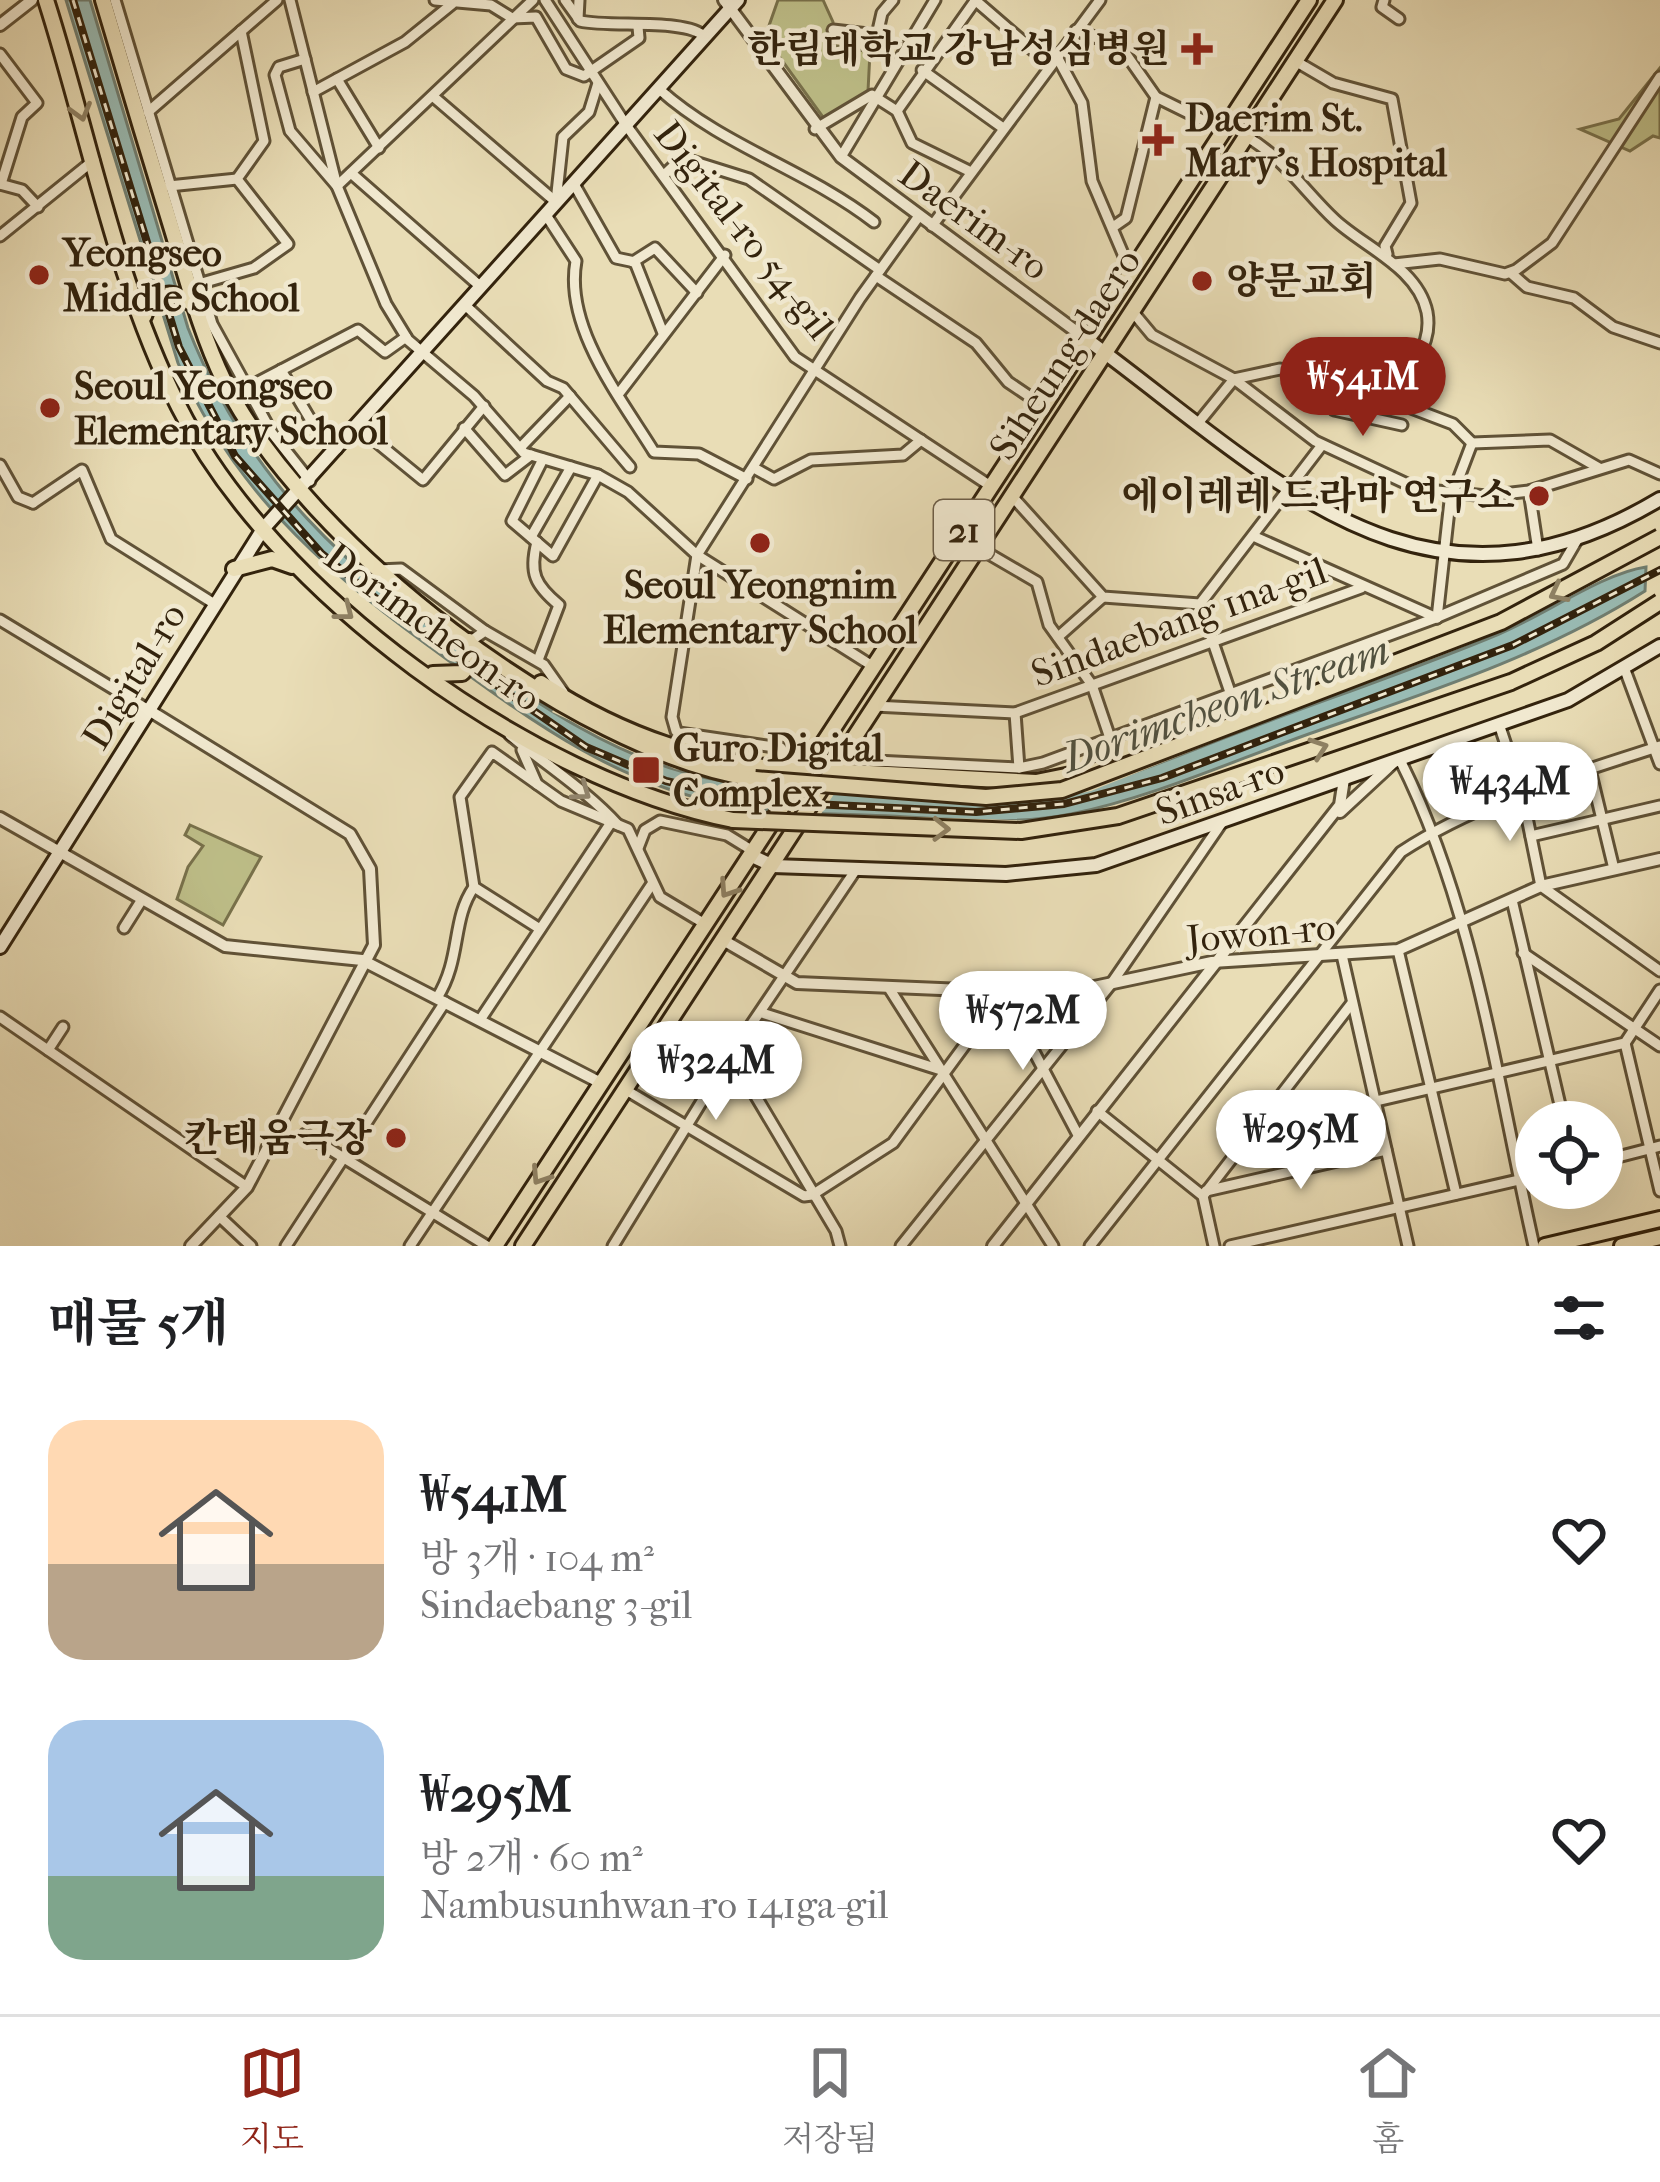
<!DOCTYPE html>
<html lang="ko">
<meta charset="utf-8">
<style>
body{margin:0;font-family:"IM FELL French Canon","Noto Serif KR",serif;background:#f2f2f2;color:#202124;height:100vh;display:flex;flex-direction:column;font-size:45px;white-space:nowrap}
*{box-sizing:border-box;margin:0}
p{font-size:39px;color:#757577}
.icon{flex:none;width:66px;height:66px;fill:none;stroke:currentColor;stroke-width:2;stroke-linecap:round;stroke-linejoin:round}
.map{position:relative;height:1246px;overflow:hidden}
.sheet{display:flex;flex-direction:column;background:#fff;flex:1}
.sheet>*{flex:none}
.controls{position:absolute;left:1515px;top:1101px;display:grid;gap:24px}
.controls a{display:grid;place-items:center;width:108px;height:108px;border-radius:50%;background:#fff;box-shadow:0 12px 48px #0002;font-size:60px}
.price{position:absolute;translate:-50% -102px;padding:0 27px;border-radius:42px;background:#fff;color:#222;font-size:39px;line-height:78px;filter:drop-shadow(0 3px 6px #0008)}
.price::after{content:'';position:absolute;left:50%;top:72px;width:36px;height:27px;margin-left:-18px;background:inherit;clip-path:polygon(0 0,100% 0,50% 100%)}
.price.selected{background:#8f2418;color:#fff}
ul{padding:0;list-style:none}
li{display:flex;align-items:center;gap:36px;height:300px;padding:0 48px}
li span{display:grid;place-items:center;flex:none;width:336px;height:240px;border-radius:36px;color:#555}
li>.icon{margin-inline-start:auto}
span .icon{width:144px;height:144px;fill:#fffc;stroke-width:1}
li b{font-size:51px}
h2{display:flex;justify-content:space-between;align-items:center;height:144px;padding:0 48px;font-size:51px}
.menu{display:flex;justify-content:space-around;align-items:center;height:168px;border-top:3px solid #e0e0e0;background:#fff;font-size:33px;color:#757577}
.menu a{display:grid;justify-items:center;gap:6px}
.menu .selected{color:#8f2418}
.map>svg:first-child{display:block}
.green{fill:#bebf89;stroke:#78714b;stroke-width:3}
.water{fill:#99bbb4;stroke:#707e71;stroke-width:3}
.pier{fill:#e9ddb6}
.lines{fill:none;stroke-linecap:round;stroke-linejoin:round}
.minor-casing{stroke:#605237;stroke-width:15}
.tertiary-casing{stroke:#605237;stroke-width:16}
.secondary-casing{stroke:#33230d;stroke-width:18}
.primary-casing{stroke:#33230d;stroke-width:20}
.minor{stroke:#f1e9d0;stroke-width:9}
.tertiary{stroke:#f1e9d0;stroke-width:10}
.secondary{stroke:#f1e9d0;stroke-width:12}
.primary{stroke:#e9ddb6;stroke-width:14}
.rail-casing{stroke:#33230d;stroke-width:8}
.rail{stroke:#f1e9d0;stroke-width:3;stroke-dasharray:9;stroke-linecap:butt}
.primary-bridge-casing{stroke:#33230d;stroke-width:20;stroke-linecap:butt}
.primary-bridge{stroke:#e9ddb6;stroke-width:14}
.oneway{stroke:#8e8062}
.oneway2{stroke:#92866e}
.poi-dot{fill:#8f2418;stroke:#f1e9d0;stroke-width:4.5}
.labels{text-anchor:middle;dominant-baseline:central;stroke-width:9;stroke-linejoin:round;paint-order:stroke}
.shield{fill:#f1e9d0;stroke:#6c5e48;stroke-width:3}
.shield-label{font-size:36px;font-weight:bold;fill:#33230d}
.poi-label{font-size:39px;font-weight:bold;fill:#33230d;stroke:#f1e9d0;text-anchor:start}
.street-label{font-size:39px;fill:#33230d;stroke:#f1e9d0}
.water-label{font-size:42px;font-style:italic;fill:#52513f;stroke:#f1e9d0}
</style>
<div class="map">
<svg width="1660" height="1246" viewBox="0 0 1660 1246">
<rect width="100%" height="100%" fill="#e9ddb6"/>
<filter id="stains"><feTurbulence type="fractalNoise" baseFrequency=".00167" numOctaves="4"/><feColorMatrix values="0 0 0 0 .2 0 0 0 0 .09 0 0 0 0 .02 0 0 0 .5 -.17"/></filter>
<radialGradient id="worn" r=".72"><stop offset=".6" stop-color="#630" stop-opacity="0"/><stop offset="1" stop-color="#630" stop-opacity=".3"/></radialGradient>
<!-- green -->
<g class="green">
<path d="M 778,0 L 823,0 L 833,22 L 832,45 L 870,52 L 868,91 L 825,120 L 765,37 Z"/>
<path d="M 1660,68 L 1660,138 L 1653,136 L 1630,151 L 1580,129 L 1619,119 Z"/>
<path d="M 190,825 L 261,857 L 223,925 L 177,899 L 188,867 L 203,846 L 185,835 Z"/>
</g>
<!-- water -->
<path class="water" d="M 66,0 L 90,0 L 188,328 C 249,483 347,569 480,663 C 544,708 610,752 687,773 C 751,791 818,791 884,795 C 953,799 1025,806 1092,786 C 1146,771 1200,746 1253,727 C 1335,696 1418,668 1499,634 C 1543,616 1603,573 1646,567 L 1645,591 C 1544,655 1432,691 1320,730 C 1239,758 1155,797 1071,814 C 1011,826 950,819 890,816 C 839,813 786,815 736,806 C 615,787 522,714 426,644 C 320,567 231,486 178,363 Z"/>
<!-- pier -->
<path class="pier" d="M 1632,563 L 1561,601 L 1508,625 L 1091,791 L 1039,802 L 962,805 L 962,800 L 836,791 L 821,814 L 1043,821 L 1112,809 L 1097,814 L 1013,827 L 735,812 L 676,798 L 625,780 L 580,758 L 538,732 L 602,767 L 671,796 L 717,807 L 771,813 L 786,789 L 675,769 L 552,712 L 555,707 L 639,751 L 684,766 L 761,781 L 1040,793 L 1470,640 Z"/>
<g class="lines">
<!-- minor casing -->
<g class="minor-casing">
<g id="minor">
<path d="M 115,0 L 212,324 L 272,433 L 310,481"/>
<path d="M 290,0 L 337,186 L 386,304 L 408,340 L 474,396 L 524,453 L 598,475 L 628,492 L 697,555 L 874,667"/>
<path d="M 435,0 L 491,5 L 512,18 L 536,17 L 566,69 L 584,76 L 639,38 L 638,27"/>
<path d="M 545,0 L 626,125 L 795,357 L 992,487"/>
<path d="M 565,0 L 580,21 C 611,28 687,18 705,37"/>
<path d="M 975,0 L 1049,64"/>
<path d="M 1384,0 L 1382,7 L 1399,19"/>
<path d="M 578,19 L 579,0"/>
<path d="M 833,30 L 877,35 L 882,13 L 893,0"/>
<path d="M 1076,30 L 1121,47 L 1156,97 L 1223,130"/>
<path d="M 0,54 L 37,103 L 22,117 L 1,184"/>
<path d="M 1056,55 L 1082,103 L 1092,181 L 1132,275"/>
<path d="M 305,59 L 279,67 L 275,75 L 290,131 L 337,186 L 533,0"/>
<path d="M 1297,62 L 1333,83 L 1392,99 L 1411,203 L 1385,246 L 1387,254"/>
<path d="M 922,70 L 1003,128"/>
<path d="M 337,79 L 379,148"/>
<path d="M 659,89 C 722,146 807,170 874,222"/>
<path d="M 313,92 L 405,42 L 452,4"/>
<path d="M 435,98 L 556,202"/>
<path d="M 897,111 L 975,1"/>
<path d="M 148,112 L 277,0"/>
<path d="M 815,129 L 872,95 L 897,111 L 912,143 L 971,172"/>
<path d="M 1247,137 C 1284,158 1305,192 1335,220 C 1364,247 1418,268 1427,312 C 1433,345 1411,362 1403,390 L 1411,408 L 1453,424 L 1472,443 L 1550,440 L 1599,468"/>
<path d="M 841,157 L 935,0"/>
<path d="M 351,173 L 481,287"/>
<path d="M 664,175 L 682,158 L 749,179 L 880,270"/>
<path d="M 0,184 L 22,190 L 38,207"/>
<path d="M 574,184 L 616,258 L 635,262 L 663,333"/>
<path d="M 169,186 L 237,179"/>
<path d="M 556,202 L 563,137 L 589,112 L 598,83"/>
<path d="M 546,215 L 576,261 C 564,327 620,397 654,452 L 699,454 L 747,479"/>
<path d="M 932,226 L 1100,0"/>
<path d="M 1113,227 L 1126,218 L 1156,97"/>
<path d="M 0,236 L 94,160"/>
<path d="M 633,262 L 655,248 L 697,293"/>
<path d="M 1394,264 L 1440,259 L 1505,274 L 1516,270 L 1552,243 L 1660,77"/>
<path d="M 1511,273 L 1527,287 L 1574,298 L 1613,327 L 1660,343"/>
<path d="M 876,276 L 976,343 L 1008,382 L 1045,407"/>
<path d="M 195,285 L 254,268 L 288,244 L 237,179 L 264,141 L 241,31"/>
<path d="M 465,305 L 547,381 L 563,388 L 630,467"/>
<path d="M 1132,311 L 1152,335 L 1234,379 L 1315,441 L 1418,489 L 1486,496 L 1529,491 L 1629,460 L 1660,474"/>
<path d="M 281,370 L 316,429 L 337,449"/>
<path d="M 245,389 L 358,330 L 385,352 L 406,337"/>
<path d="M 620,392 L 725,255"/>
<path d="M 1334,410 L 1402,425"/>
<path d="M 1199,422 L 1234,379 L 1280,369 L 1403,395"/>
<path d="M 357,426 L 423,480 L 484,406"/>
<path d="M 464,428 L 505,475 L 531,455"/>
<path d="M 520,448 L 570,396"/>
<path d="M 543,459 L 512,521 L 553,556 L 598,475"/>
<path d="M 0,465 L 18,497 L 33,503"/>
<path d="M 754,468 L 774,479 L 811,460 L 903,455 L 921,440"/>
<path d="M 1529,491 L 1538,550"/>
<path d="M 1011,495 L 1103,597 L 1200,604 L 1322,445"/>
<path d="M 33,503 L 82,470 L 111,539 L 213,603"/>
<path d="M 1253,536 L 1437,618"/>
<path d="M 531,537 L 571,467"/>
<path d="M 537,542 C 529,573 535,585 559,605 L 538,660"/>
<path d="M 977,547 L 1037,582 L 1049,625 L 1092,685 L 1110,738"/>
<path d="M 378,570 L 401,569 L 485,631"/>
<path d="M 1200,604 L 1231,695"/>
<path d="M 1437,618 L 1450,501 L 1472,443"/>
<path d="M 0,620 L 147,709"/>
<path d="M 1058,637 L 1103,597"/>
<path d="M 475,638 L 485,631 L 544,665 L 563,692"/>
<path d="M 1625,670 L 1660,764"/>
<path d="M 874,706 L 1015,713 L 1361,588"/>
<path d="M 1015,713 L 1019,768"/>
<path d="M 1499,724 L 1522,793 L 1541,886 L 1660,971"/>
<path d="M 679,733 L 781,748 L 787,758 L 809,765"/>
<path d="M 510,735 C 546,765 586,790 618,825"/>
<path d="M 522,750 L 537,784"/>
<path d="M 696,752 L 676,731 L 672,717 L 697,555 L 860,298 L 919,216"/>
<path d="M 843,754 L 855,760 L 1019,768 L 1043,763 L 1433,619 L 1563,564 L 1577,540"/>
<path d="M 1400,760 C 1475,909 1497,1083 1534,1246"/>
<path d="M 1590,770 L 1614,869"/>
<path d="M 1531,836 L 1660,806"/>
<path d="M 638,848 L 645,830 L 660,821 L 727,835 L 753,851"/>
<path d="M 1512,900 L 1564,1122"/>
<path d="M 124,928 L 141,901"/>
<path d="M 540,929 L 474,887 L 460,797 L 492,752 L 561,801 L 628,829 L 660,897 L 705,924"/>
<path d="M 1398,950 L 1456,1194"/>
<path d="M 1523,953 L 1660,1046"/>
<path d="M 1342,955 L 1408,1246"/>
<path d="M 889,988 L 1053,1246"/>
<path d="M 1003,993 L 1078,1135"/>
<path d="M 437,998 C 462,958 451,920 474,887"/>
<path d="M 762,1013 L 941,1070"/>
<path d="M 0,1017 L 247,1187"/>
<path d="M 480,1020 L 610,824"/>
<path d="M 668,1026 L 739,1068 L 836,1231 L 840,1246"/>
<path d="M 1625,1043 L 1660,1191"/>
<path d="M 48,1050 L 63,1027"/>
<path d="M 626,1090 L 804,1196 L 812,1195 L 893,1143 L 1003,993"/>
<path d="M 1097,1111 L 1203,1196 L 1214,1246"/>
<path d="M 1256,1129 L 1625,1043 L 1660,990"/>
<path d="M 305,1134 L 487,1246"/>
<path d="M 1602,1161 L 1660,1146"/>
<path d="M 1206,1191 L 1386,1150"/>
<path d="M 1203,1196 L 1352,1003"/>
<path d="M 219,1216 L 251,1246"/>
<path d="M 286,1246 L 445,1002"/>
<path d="M 410,1246 L 652,884"/>
<path d="M 613,1246 L 726,1062 L 857,868"/>
<path d="M 901,1246 L 1111,984 L 1223,821"/>
<path d="M 1090,1246 L 1401,852 C 1479,801 1572,775 1660,746"/>
<path d="M 1230,1246 L 1536,1176"/>
</g>
</g>
<!-- tertiary casing -->
<g class="tertiary-casing">
<g id="tertiary">
<path d="M 724,0 L 841,157 L 1089,341"/>
<path d="M 0,25 L 32,0"/>
<path d="M 147,709 L 350,834 L 370,869 L 374,945 L 247,1187 L 191,1246"/>
<path d="M 1340,812 L 1395,761"/>
<path d="M 0,818 L 225,946 L 362,960 L 599,1082"/>
<path d="M 723,940 L 797,983 L 1061,994 L 1212,962 L 1398,950 L 1541,886 L 1660,859"/>
<path d="M 993,1246 L 1340,805 L 1344,779"/>
</g>
</g>
<!-- secondary casing -->
<g class="secondary-casing">
<g id="secondary">
<path d="M 1089,341 C 1274,477 1421,642 1660,499"/>
<path d="M 750,855 L 773,866 L 1006,874 L 1096,865 L 1568,700 L 1660,646"/>
<path d="M 0,947 L 263,529 L 738,0"/>
</g>
</g>
<!-- primary casing -->
<g class="primary-casing">
<g id="primary">
<path d="M 46,0 C 89,134 115,281 179,407 C 272,593 531,780 733,820"/>
<path d="M 103,0 C 125,75 148,151 171,226 C 187,278 200,332 224,381 C 306,544 574,752 755,779"/>
<path d="M 144,316 L 148,305 C 163,289 180,293 195,306"/>
<path d="M 234,569 L 272,559 L 292,566"/>
<path d="M 433,674 L 462,673 L 473,661 L 469,641"/>
<path d="M 541,683 C 624,737 707,765 806,771"/>
<path d="M 832,771 L 1036,782 L 1111,767"/>
<path d="M 495,1246 L 1309,0"/>
<path d="M 523,1246 L 1335,0"/>
<path d="M 1545,1246 L 1660,1219"/>
<path d="M 1622,1246 L 1660,1237"/>
</g>
</g>
<!-- minor -->
<use href="#minor" class="minor"/>
<!-- tertiary -->
<use href="#tertiary" class="tertiary"/>
<!-- secondary -->
<use href="#secondary" class="secondary"/>
<!-- primary -->
<use href="#primary" class="primary"/>
<!-- rail casing -->
<g class="rail-casing">
<path id="rail" d="M 73,0 L 179,347 L 235,456 L 321,553 L 401,619 L 586,747 L 666,781 L 753,801 L 976,812 L 1064,804 L 1162,778 L 1513,645 L 1660,570"/>
</g>
<!-- rail -->
<use href="#rail" class="rail"/>
<!-- primary-bridge casing -->
<g class="primary-bridge-casing">
<g id="primary-bridge">
<path d="M 755,779 L 986,797 L 1062,790 L 1501,622 L 1660,537"/>
<path d="M 733,820 L 1021,831 L 1118,816 L 1511,682 L 1596,643 L 1660,602"/>
</g>
</g>
<!-- primary-bridge -->
<use href="#primary-bridge" class="primary-bridge"/>
</g>
<!-- one-way arrows -->
<defs><path id="oneway-chevron" d="M-2-3.5L2.5 0L-2 3.5" fill="none" stroke-width="1.6" stroke-linecap="round" stroke-linejoin="round" transform="scale(3)"/></defs>
<g class="oneway">
<use href="#oneway-chevron" transform="translate(81 112) rotate(74)"/>
<use href="#oneway-chevron" transform="translate(1558 593) rotate(153)"/>
<use href="#oneway-chevron" transform="translate(345 612) rotate(38)"/>
<use href="#oneway-chevron" transform="translate(1319 748) rotate(-19)"/>
<use href="#oneway-chevron" transform="translate(941 829) rotate(1)"/>
<use href="#oneway-chevron" transform="translate(728 889) rotate(124)"/>
<use href="#oneway-chevron" transform="translate(540 1176) rotate(123)"/>
</g>
<use class="oneway2" href="#oneway-chevron" transform="translate(582 792) rotate(36)"/>
<!-- markers -->
<g class="poi-dot">
<path d="M1191 31h12v12h12v12h-12v12h-12v-12h-12v-12h12z"/>
<path d="M1152 122h12v12h12v12h-12v12h-12v-12h-12v-12h12z"/>
<circle cx="39" cy="275" r="12"/>
<circle cx="1202" cy="281" r="12"/>
<circle cx="50" cy="408" r="12"/>
<circle cx="1539" cy="496" r="12"/>
<circle cx="760" cy="543" r="12"/>
<rect x="631" y="755" width="30" height="30" rx="6"/>
<circle cx="396" cy="1138" r="12"/>
</g>
<g class="labels">
<!-- shield labels -->
<rect class="shield" x="934" y="500" width="60" height="60" rx="9"/>
<g class="shield-label">
<text x="964" y="530">21</text>
</g>
<!-- poi labels -->
<g class="poi-label">
<text x="1170" y="49" text-anchor="end">한림대학교 강남성심병원</text>
<text x="1185" y="118">Daerim St.<tspan x="1185" dy="45">Mary's Hospital</tspan></text>
<text x="63" y="253">Yeongseo<tspan x="63" dy="45">Middle School</tspan></text>
<text x="1226" y="281">양문교회</text>
<text x="74" y="386">Seoul Yeongseo<tspan x="74" dy="45">Elementary School</tspan></text>
<text x="1515" y="496" text-anchor="end">에이레레 드라마 연구소</text>
<text x="760" y="585" text-anchor="middle">Seoul Yeongnim<tspan x="760" dy="45">Elementary School</tspan></text>
<text x="673" y="748">Guro Digital<tspan x="673" dy="45">Complex</tspan></text>
<text x="372" y="1138" text-anchor="end">칸태움극장</text>
</g>
<!-- street labels -->
<g class="street-label">
<text transform="translate(974 220) rotate(36)">Daerim-ro</text>
<text transform="translate(744 230) rotate(52)">Digital-ro 54-gil</text>
<text transform="translate(1065 354) rotate(-57)">Siheung-daero</text>
<text transform="translate(1179 622) rotate(-20)">Sindaebang 1na-gil</text>
<text transform="translate(433 627) rotate(36)">Dorimcheon-ro</text>
<text transform="translate(134 676) rotate(-59)">Digital-ro</text>
<text transform="translate(1220 791) rotate(-20)">Sinsa-ro</text>
<text transform="translate(1261 933) rotate(-5)">Jowon-ro</text>
</g>
<!-- water labels -->
<g class="water-label">
<text transform="translate(1226 704) rotate(-19)">Dorimcheon Stream</text>
</g>
</g>
<rect width="100%" height="100%" filter="url(#stains)"/>
<rect width="100%" height="100%" fill="url(#worn)"/>
</svg>
<div class="controls">
<a><svg class="icon" aria-label="locate" viewBox="0 0 24 24"><circle cx="12" cy="12" r="6"/><path d="M12 2v4M12 18v4M2 12h4M18 12h4"/></svg></a>
</div>
<b class="price selected" style="left:1363px;top:439px">₩541M</b>
<b class="price" style="left:1510px;top:844px">₩434M</b>
<b class="price" style="left:1023px;top:1073px">₩572M</b>
<b class="price" style="left:716px;top:1123px">₩324M</b>
<b class="price" style="left:1301px;top:1192px">₩295M</b>
</div>
<section class="sheet">
<h2>매물 5개<svg class="icon" aria-label="filters" viewBox="0 0 24 24"><path d="M4 7h16M4 17h16"/><circle cx="9" cy="7" r="2"/><circle cx="15" cy="17" r="2"/></svg></h2>
<ul>
<li><span style="background:linear-gradient(#ffd9b3 60%,#b9a48a 0)"><svg class="icon" aria-label="home" viewBox="0 0 24 24"><path d="M3 11l9-7 9 7M6 9v11h12V9"/></svg></span><div><b>₩541M</b><p>방 3개 · 104 m²</p><p>Sindaebang 3-gil</p></div><svg class="icon" aria-label="heart" viewBox="0 0 24 24"><path d="M12 20l-8-8c-3-5 5-10 8-4 3-6 11-1 8 4z"/></svg></li>
<li><span style="background:linear-gradient(#a9c7e8 65%,#7fa58c 0)"><svg class="icon" aria-label="home" viewBox="0 0 24 24"><path d="M3 11l9-7 9 7M6 9v11h12V9"/></svg></span><div><b>₩295M</b><p>방 2개 · 60 m²</p><p>Nambusunhwan-ro 141ga-gil</p></div><svg class="icon" aria-label="heart" viewBox="0 0 24 24"><path d="M12 20l-8-8c-3-5 5-10 8-4 3-6 11-1 8 4z"/></svg></li>
</ul>
</section>
<nav class="menu">
<a class="selected"><svg class="icon" aria-label="map" viewBox="0 0 24 24"><path d="M3 6l6-2 6 2 6-2v14l-6 2-6-2-6 2zM9 4v14M15 6v14"/></svg>지도</a>
<a><svg class="icon" aria-label="saved" viewBox="0 0 24 24"><path d="M7 4h10v16l-5-4-5 4z"/></svg>저장됨</a>
<a><svg class="icon" aria-label="home" viewBox="0 0 24 24"><path d="M3 11l9-7 9 7M6 9v11h12V9"/></svg>홈</a>
</nav>
